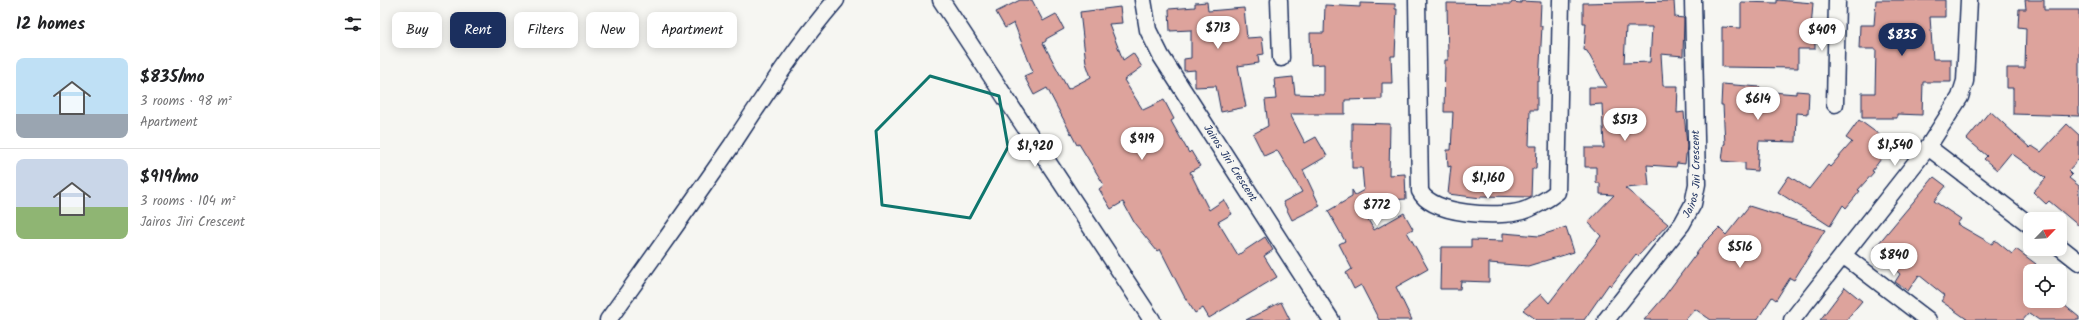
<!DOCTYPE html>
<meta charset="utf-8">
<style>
body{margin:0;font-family:Kalam,sans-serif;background:#f6f6f6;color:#202124;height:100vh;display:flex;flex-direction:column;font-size:15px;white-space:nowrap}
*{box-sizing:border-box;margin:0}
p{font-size:13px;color:#757577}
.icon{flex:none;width:22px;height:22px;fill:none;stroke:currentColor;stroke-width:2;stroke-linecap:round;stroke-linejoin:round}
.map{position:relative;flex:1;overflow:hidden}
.panel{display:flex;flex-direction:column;background:#fff;width:380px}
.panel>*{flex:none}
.top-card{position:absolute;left:12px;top:12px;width:380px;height:36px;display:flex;gap:8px}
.needle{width:26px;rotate:65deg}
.buttons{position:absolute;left:1643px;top:212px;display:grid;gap:8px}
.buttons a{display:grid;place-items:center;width:44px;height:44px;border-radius:8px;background:#fff;box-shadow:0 2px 10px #0003;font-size:20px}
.price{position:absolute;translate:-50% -34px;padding:0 9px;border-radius:14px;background:#fff;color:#222;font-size:13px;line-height:26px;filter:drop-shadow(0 1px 2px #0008)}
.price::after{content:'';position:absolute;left:50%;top:24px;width:12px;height:9px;margin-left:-6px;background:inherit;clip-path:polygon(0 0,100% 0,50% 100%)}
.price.current{background:#1b2f5e;color:#fff}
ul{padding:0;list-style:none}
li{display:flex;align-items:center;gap:12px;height:100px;padding:0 16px}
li+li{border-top:1px solid #e0e0e0}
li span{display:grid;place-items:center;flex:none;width:112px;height:80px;border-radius:8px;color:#555}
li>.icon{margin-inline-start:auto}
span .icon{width:48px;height:48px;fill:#fffc;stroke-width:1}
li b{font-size:17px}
h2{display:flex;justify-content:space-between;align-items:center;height:48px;padding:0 16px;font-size:17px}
.pill{padding:0 14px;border-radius:8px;background:#fff;box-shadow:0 2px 10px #0003;font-size:14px;line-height:36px}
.pill.current{background:#1b2f5e;color:#fff}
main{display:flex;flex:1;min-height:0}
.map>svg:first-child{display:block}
.building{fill:#dda39c;stroke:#1b2f5e;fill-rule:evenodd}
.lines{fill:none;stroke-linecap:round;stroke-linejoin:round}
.street-casing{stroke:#1b2f5e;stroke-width:19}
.street{stroke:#f6f6f2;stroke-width:16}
.marked{fill:none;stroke:#0f766e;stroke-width:3;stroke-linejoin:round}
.labels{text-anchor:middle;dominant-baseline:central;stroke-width:3;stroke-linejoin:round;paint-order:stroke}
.street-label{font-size:11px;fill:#1b2f5e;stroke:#f6f6f2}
</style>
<main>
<section class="panel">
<h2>12 homes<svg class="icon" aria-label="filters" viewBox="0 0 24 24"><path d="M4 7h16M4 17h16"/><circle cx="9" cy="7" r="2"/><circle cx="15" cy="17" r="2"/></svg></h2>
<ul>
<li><span style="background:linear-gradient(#bfe0f5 70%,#9aa5b1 0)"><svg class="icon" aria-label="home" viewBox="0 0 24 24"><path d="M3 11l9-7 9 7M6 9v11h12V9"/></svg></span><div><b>$835/mo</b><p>3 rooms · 98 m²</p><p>Apartment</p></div></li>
<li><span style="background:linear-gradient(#c9d6e8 60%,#8fb573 0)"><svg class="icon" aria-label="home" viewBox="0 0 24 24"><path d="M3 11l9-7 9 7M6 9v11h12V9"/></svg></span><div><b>$919/mo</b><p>3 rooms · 104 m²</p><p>Jairos Jiri Crescent</p></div></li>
</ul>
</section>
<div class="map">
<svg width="1699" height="320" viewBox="0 0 1699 320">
<rect width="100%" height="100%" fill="#f6f6f2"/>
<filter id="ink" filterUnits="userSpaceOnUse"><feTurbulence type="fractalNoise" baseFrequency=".025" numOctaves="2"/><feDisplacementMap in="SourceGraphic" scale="8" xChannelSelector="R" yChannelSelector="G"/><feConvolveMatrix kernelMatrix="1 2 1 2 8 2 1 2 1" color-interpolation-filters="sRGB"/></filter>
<g filter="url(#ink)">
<!-- building -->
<g class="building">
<path d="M 640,0 L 652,0 L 663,21 L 676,14 L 684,29 L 666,39 L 666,41 L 663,43 L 688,89 L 711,77 L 706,63 L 700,12 L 740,7 L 742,23 L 729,24 L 743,60 L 753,53 L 762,67 L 744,80 L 763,110 L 784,100 L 794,119 L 791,121 L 809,153 L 811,151 L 820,166 L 810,172 L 829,210 L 844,200 L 852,214 L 838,222 L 858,255 L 885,237 L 893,250 L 884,256 L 897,277 L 829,318 L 823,308 L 815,313 L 804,296 L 780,249 L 777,251 L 755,224 L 743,202 L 731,209 L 719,189 L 724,185 L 699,144 L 697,145 L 667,88 L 654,95 L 644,76 L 653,72 L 634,23 L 625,28 L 616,12 Z"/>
<path d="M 1397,0 L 1433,3 L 1431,29 L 1435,29 L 1435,49 L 1418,49 L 1418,68 L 1342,67 L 1342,27 L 1361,28 L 1361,2 L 1397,3 Z"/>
<path d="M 1496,0 L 1565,0 L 1565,17 L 1550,17 L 1553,59 L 1571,59 L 1571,82 L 1543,82 L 1542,115 L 1517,114 L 1517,118 L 1482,118 L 1482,93 L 1495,93 L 1496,49 L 1479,49 L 1480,25 L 1494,25 Z"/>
<path d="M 1645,0 L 1664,0 L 1664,10 L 1699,10 L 1699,116 L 1633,114 L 1633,88 L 1627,88 L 1627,68 L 1645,68 L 1646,28 L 1638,27 L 1639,9 L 1646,9 Z"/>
<path d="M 1141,1 L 1161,2 L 1160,26 L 1162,26 L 1159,82 L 1157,82 L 1157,110 L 1150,110 L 1149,146 L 1157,146 L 1156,169 L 1152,169 L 1151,197 L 1101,196 L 1101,198 L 1068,194 L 1071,166 L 1068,167 L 1067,150 L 1071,150 L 1073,112 L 1064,112 L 1065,60 L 1068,60 L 1067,3 L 1131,4 L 1132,2 L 1141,3 Z"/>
<path d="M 1294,1 L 1295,17 L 1304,18 L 1303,56 L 1281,54 L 1283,86 L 1298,86 L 1297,113 L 1304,112 L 1307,146 L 1305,164 L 1297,163 L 1296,167 L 1267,165 L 1269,186 L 1245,188 L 1288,224 L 1258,256 L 1256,254 L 1231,286 L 1229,284 L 1204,320 L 1157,320 L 1143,310 L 1161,294 L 1169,303 L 1221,236 L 1208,222 L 1234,195 L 1220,194 L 1220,183 L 1216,183 L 1216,167 L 1205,167 L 1205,148 L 1224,148 L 1222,104 L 1209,105 L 1209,87 L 1227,87 L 1207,51 L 1204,50 L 1206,23 L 1203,23 L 1203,3 ZM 1246,27 L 1272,27 L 1270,62 L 1244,63 Z"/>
<path d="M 827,2 L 828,11 L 864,8 L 867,38 L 882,37 L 884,54 L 878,55 L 879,63 L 858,66 L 866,107 L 841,112 L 836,86 L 815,87 L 815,70 L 804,71 L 804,59 L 811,58 L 811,30 L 790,31 L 789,9 L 815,7 L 815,3 Z"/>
<path d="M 980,3 L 1015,4 L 1015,9 L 1017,9 L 1015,56 L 1011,56 L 1012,83 L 1002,83 L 1002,99 L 965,100 L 965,114 L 910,114 L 925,143 L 936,137 L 947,156 L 923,170 L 940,206 L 912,220 L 903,202 L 922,192 L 897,150 L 884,156 L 873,134 L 888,126 L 885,100 L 896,99 L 894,79 L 913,77 L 915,94 L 944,95 L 944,64 L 931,65 L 930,33 L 944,33 L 945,5 L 980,7 Z"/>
<path d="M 1342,84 L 1380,87 L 1380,91 L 1416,94 L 1416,91 L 1429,92 L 1428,114 L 1417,113 L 1416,142 L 1379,141 L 1377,171 L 1365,170 L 1365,163 L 1342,161 L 1344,144 L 1345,144 L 1343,105 L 1341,105 Z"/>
<path d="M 1610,111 L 1650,148 L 1652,146 L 1661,152 L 1687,124 L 1699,135 L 1699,159 L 1688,171 L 1692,175 L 1689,178 L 1699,186 L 1699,226 L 1669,201 L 1666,204 L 1653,192 L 1666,178 L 1631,153 L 1617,170 L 1604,159 L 1607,156 L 1587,139 Z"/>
<path d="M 1479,120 L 1512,144 L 1492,171 L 1494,172 L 1478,190 L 1480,191 L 1466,208 L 1463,205 L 1450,226 L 1398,192 L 1409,176 L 1429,189 L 1448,165 L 1450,167 L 1472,142 L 1466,138 Z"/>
<path d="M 972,123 L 1010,124 L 1009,175 L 1025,174 L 1026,199 L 978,202 L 994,230 L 1024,213 L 1033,229 L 1027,232 L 1048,269 L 1016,287 L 1032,320 L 999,320 L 981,285 L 974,289 L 966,273 L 972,269 L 959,244 L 965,241 L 948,211 L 972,197 L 972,190 L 975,195 L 984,190 L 982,168 L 972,168 Z"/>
<path d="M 1554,177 L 1566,186 L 1554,201 L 1581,219 L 1577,224 L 1612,244 L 1615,240 L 1632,254 L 1636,249 L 1656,264 L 1650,271 L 1650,301 L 1679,301 L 1699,317 L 1699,320 L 1659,320 L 1649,313 L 1643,320 L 1588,320 L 1561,301 L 1565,296 L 1539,275 L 1528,291 L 1515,282 L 1520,274 L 1493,250 Z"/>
<path d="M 1369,206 L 1445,230 L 1414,280 L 1410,278 L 1396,300 L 1392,297 L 1377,320 L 1331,320 L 1315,309 L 1305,320 L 1264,320 L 1283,298 L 1325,242 L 1339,228 L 1346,235 Z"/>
<path d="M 1186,227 L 1194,252 L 1148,266 L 1109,263 L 1109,282 L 1081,281 L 1080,289 L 1060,289 L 1061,247 L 1091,247 L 1091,240 L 1123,241 L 1123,233 L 1159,236 Z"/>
<path d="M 1465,287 L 1482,301 L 1466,320 L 1440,320 Z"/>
<path d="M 901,302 L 910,320 L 866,320 Z"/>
</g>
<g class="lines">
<!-- street casing -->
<g class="street-casing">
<g id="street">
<path d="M 561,0 L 772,320"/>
<path id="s1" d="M 763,0 L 768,30 L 781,56 L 951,320"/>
<path d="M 899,0 L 901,58"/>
<path d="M 1037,0 L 1040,191 C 1051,215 1119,218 1142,211 C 1153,208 1168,199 1177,192 L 1181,0"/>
<path d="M 1455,104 L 1457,0"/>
<path d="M 1548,147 L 1650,225"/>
<path d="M 1680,247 L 1699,262"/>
<path d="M 1463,255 L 1548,320"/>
<path d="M 228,320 C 270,262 311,204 352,145 C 385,95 417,45 456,0"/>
<path id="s2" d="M 1226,320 L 1302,224 L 1313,204 L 1317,184 L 1313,0"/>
<path d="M 1412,320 L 1548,147 L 1580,97 L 1585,81 L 1589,0"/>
</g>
</g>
<!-- street -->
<use href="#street" class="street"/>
</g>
</g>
<!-- marked area -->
<path class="marked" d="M 550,76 L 619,96 L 628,147 L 590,218 L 502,205 L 496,131 Z"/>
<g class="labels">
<!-- street labels -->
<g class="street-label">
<text stroke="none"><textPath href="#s1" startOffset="187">Jairos Jiri Crescent</textPath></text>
<text stroke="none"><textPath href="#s2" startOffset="175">Jairos Jiri Crescent</textPath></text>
</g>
</g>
</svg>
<div class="buttons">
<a><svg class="needle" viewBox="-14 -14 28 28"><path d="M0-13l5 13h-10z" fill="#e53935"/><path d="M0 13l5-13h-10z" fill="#757577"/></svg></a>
<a><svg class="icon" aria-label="locate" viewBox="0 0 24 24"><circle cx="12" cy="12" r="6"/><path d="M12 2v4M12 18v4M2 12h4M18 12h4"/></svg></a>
</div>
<b class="price" style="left:838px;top:50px">$713</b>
<b class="price" style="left:1442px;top:52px">$409</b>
<b class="price current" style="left:1522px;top:57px">$835</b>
<b class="price" style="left:1378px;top:121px">$614</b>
<b class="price" style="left:1245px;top:142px">$513</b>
<b class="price" style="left:762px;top:161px">$919</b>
<b class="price" style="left:1515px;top:167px">$1,540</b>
<b class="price" style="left:655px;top:168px">$1,920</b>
<b class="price" style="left:1108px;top:200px">$1,160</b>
<b class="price" style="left:997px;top:227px">$772</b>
<b class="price" style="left:1360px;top:269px">$516</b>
<b class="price" style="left:1514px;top:277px">$840</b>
<div class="top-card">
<a class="pill">Buy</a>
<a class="pill current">Rent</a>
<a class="pill">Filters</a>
<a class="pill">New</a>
<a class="pill">Apartment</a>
</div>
</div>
</main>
